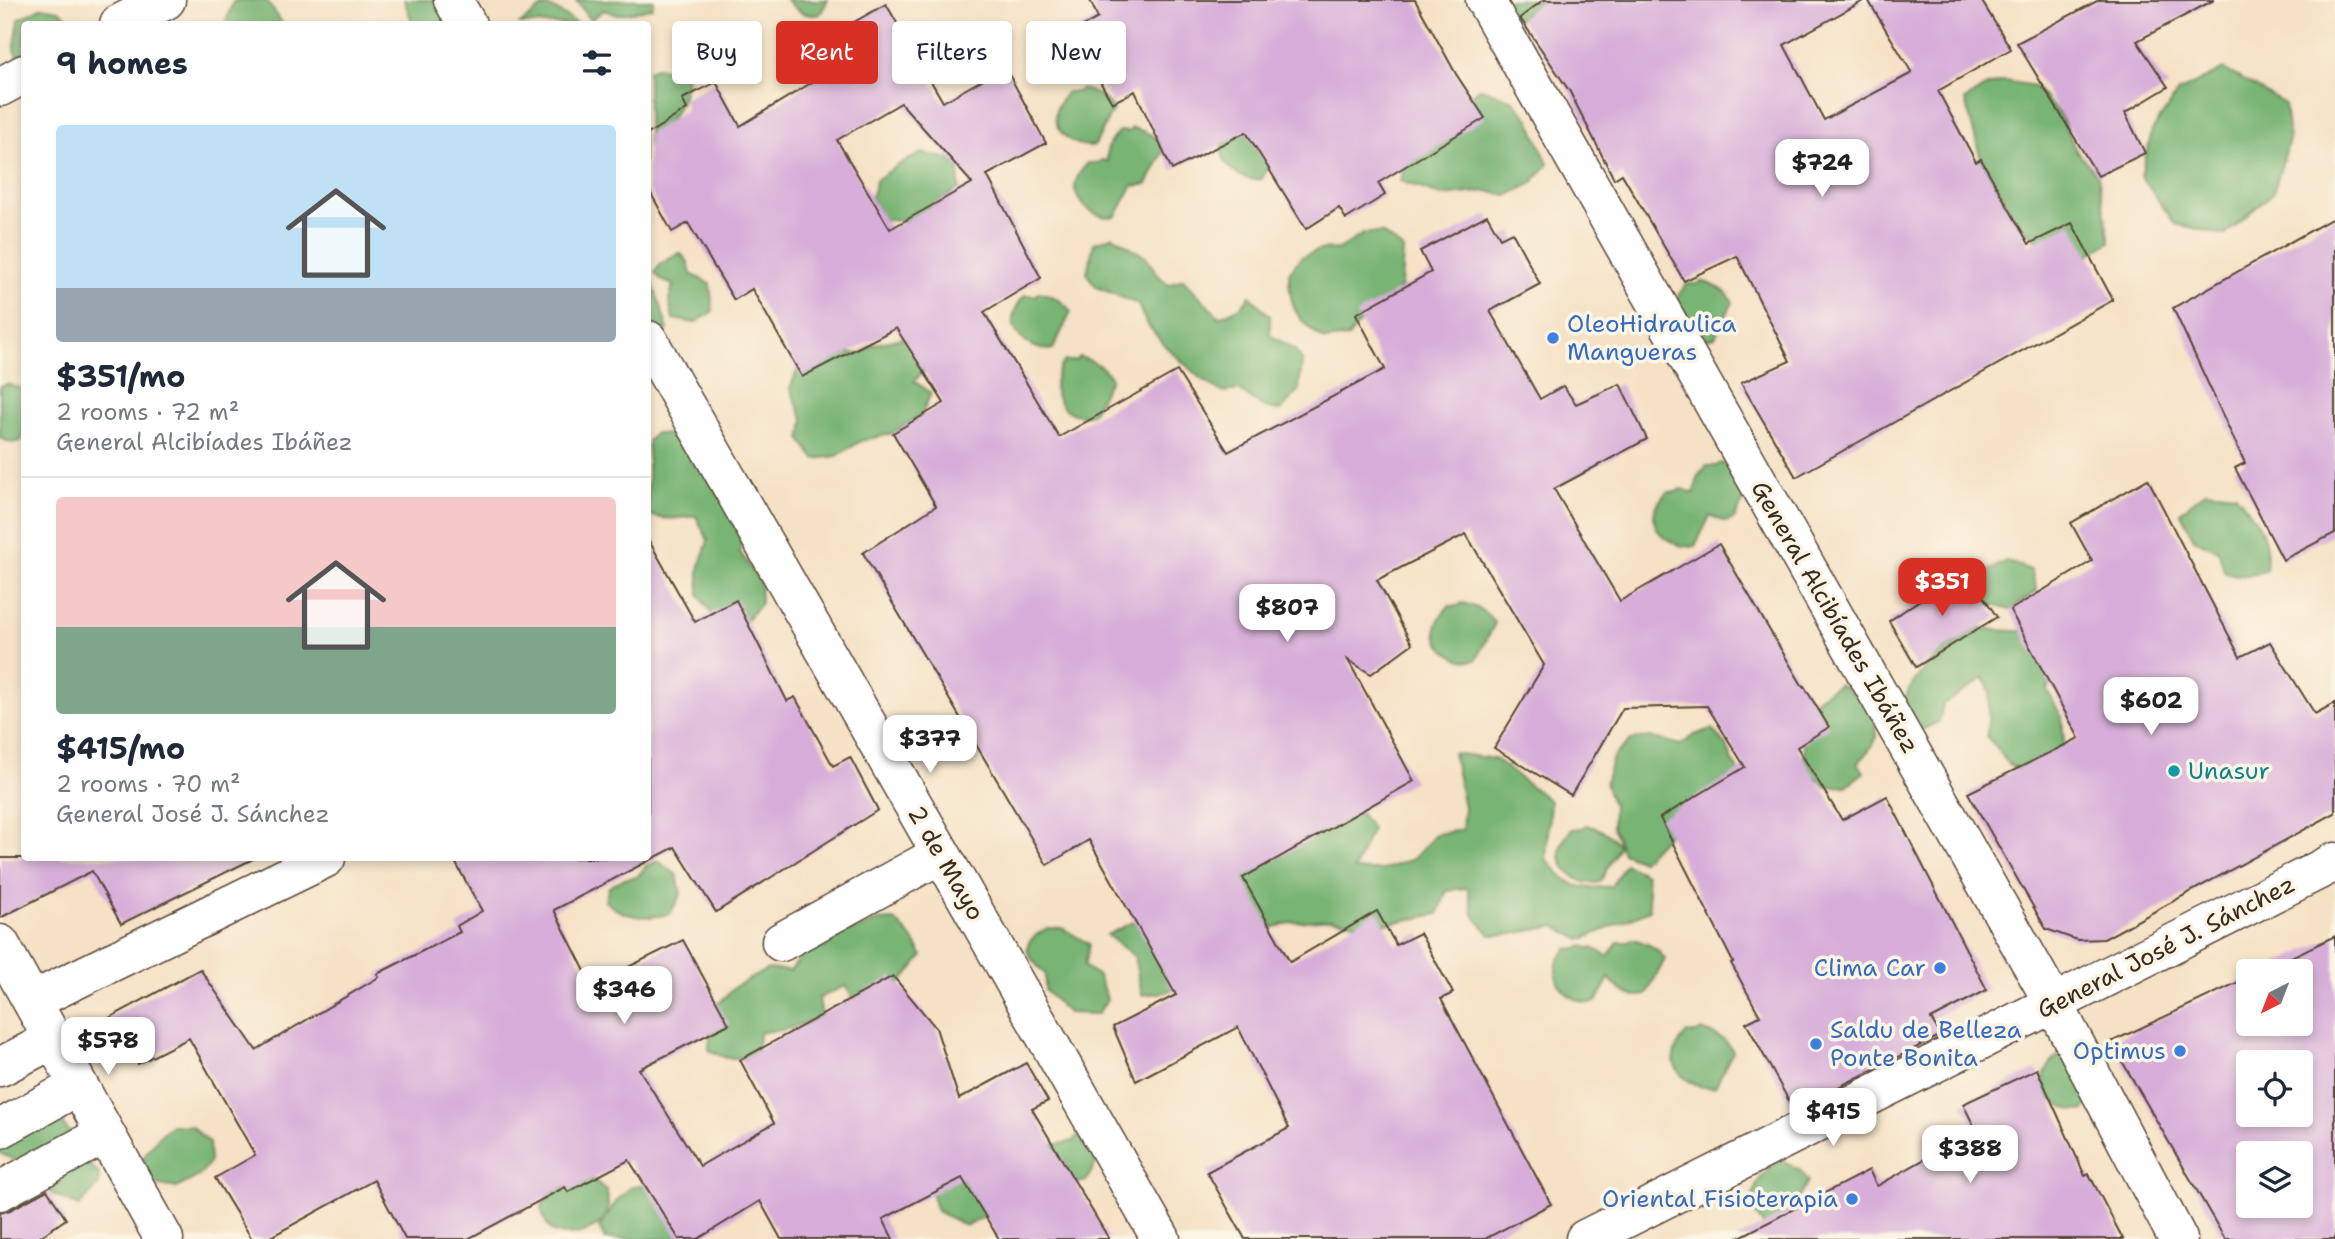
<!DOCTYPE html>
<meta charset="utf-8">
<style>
body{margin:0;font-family:"Shantell Sans",sans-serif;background:#f2f2f3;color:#1f2937;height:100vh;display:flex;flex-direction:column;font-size:26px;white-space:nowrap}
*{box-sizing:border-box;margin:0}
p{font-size:23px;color:#747a83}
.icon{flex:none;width:38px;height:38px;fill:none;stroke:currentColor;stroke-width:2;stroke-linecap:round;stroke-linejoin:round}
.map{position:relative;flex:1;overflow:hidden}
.details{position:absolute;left:21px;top:21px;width:630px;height:840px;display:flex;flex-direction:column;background:#fff;border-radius:7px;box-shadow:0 4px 10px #0003}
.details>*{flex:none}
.top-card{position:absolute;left:672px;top:21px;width:665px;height:63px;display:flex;gap:14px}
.needle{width:46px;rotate:222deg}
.fabs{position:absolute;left:2236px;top:959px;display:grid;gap:14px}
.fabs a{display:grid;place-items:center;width:77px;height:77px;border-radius:7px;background:#fff;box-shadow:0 4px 10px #0003;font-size:35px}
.price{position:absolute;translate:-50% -60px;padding:0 16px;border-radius:14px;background:#fff;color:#222;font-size:23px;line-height:46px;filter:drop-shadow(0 2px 4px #0008)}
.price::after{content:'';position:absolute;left:50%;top:42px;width:21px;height:16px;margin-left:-10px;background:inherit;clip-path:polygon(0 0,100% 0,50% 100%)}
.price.current{background:#d93025;color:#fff}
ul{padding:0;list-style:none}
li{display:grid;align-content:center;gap:14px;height:371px;padding:0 35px}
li+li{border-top:2px solid #e0e1e3}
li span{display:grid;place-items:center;height:217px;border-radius:7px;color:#555}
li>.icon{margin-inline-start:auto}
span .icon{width:126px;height:126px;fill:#fffc;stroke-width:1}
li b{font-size:30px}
h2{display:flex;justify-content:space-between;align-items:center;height:84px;padding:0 35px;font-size:30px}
.pill{padding:0 24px;border-radius:7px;background:#fff;box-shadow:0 4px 10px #0003;font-size:24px;line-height:63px}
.pill.current{background:#d93025;color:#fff}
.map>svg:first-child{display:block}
.forest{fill:#78b473;stroke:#5a6f48;stroke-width:2}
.building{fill:#d7aed9;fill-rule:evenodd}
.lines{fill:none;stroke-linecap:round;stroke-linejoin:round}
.minor-casing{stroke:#574537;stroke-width:41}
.minor{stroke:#fff;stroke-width:38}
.shop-dot{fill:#3f7fe0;stroke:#fcf5e5;stroke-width:2.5}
.culture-dot{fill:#0f9aa8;stroke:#fcf5e5;stroke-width:2.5}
.labels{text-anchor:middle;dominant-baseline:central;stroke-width:7;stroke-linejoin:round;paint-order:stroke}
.shop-label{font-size:24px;fill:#366cbe;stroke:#fcf5e5;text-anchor:end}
.street-label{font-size:24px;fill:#3b2a1e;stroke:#fcf5e5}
.culture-label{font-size:24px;fill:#0d838f;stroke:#fcf5e5;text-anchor:start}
</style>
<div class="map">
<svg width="2335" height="1239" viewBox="0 0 2335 1239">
<rect width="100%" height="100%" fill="#fcf5e5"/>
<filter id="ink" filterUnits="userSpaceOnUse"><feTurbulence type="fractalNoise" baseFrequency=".0143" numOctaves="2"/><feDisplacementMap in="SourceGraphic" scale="14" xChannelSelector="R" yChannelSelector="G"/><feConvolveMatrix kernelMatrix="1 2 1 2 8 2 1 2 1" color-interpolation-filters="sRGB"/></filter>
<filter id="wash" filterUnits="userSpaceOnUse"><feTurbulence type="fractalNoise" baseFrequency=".00686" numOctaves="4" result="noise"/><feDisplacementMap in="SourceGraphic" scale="28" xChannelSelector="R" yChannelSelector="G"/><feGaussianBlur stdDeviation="1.57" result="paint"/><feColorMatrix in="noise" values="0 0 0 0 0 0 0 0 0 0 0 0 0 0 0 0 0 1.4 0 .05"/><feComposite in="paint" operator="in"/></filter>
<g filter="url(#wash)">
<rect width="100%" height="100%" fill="#f5e1c5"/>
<!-- forest -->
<g class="forest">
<path d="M 238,0 L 266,0 L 283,24 L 225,24 L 233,2 Z"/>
<path d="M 404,0 L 459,0 L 473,24 L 413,24 Z"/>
<path d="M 576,0 L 654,0 L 652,8 L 616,15 L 604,10 L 590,20 Z"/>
<path d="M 786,0 L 828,0 L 820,14 C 806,18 796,10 786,0 Z"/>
<path d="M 1491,0 L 1581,0 L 1565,13 L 1538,2 L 1519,19 L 1490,9 Z"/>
<path d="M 42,7 L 59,10 L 75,24 L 24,24 L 24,69 L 14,50 L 19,19 Z"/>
<path d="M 542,7 L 552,8 L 578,24 L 520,24 Z"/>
<path d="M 657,67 L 687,74 C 685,106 669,122 648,143 L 648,71 Z"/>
<path d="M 2224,69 L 2285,104 L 2289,140 L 2273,193 L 2225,235 L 2175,224 L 2141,176 L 2152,131 L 2178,92 Z"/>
<path d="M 2005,81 L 2034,86 L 2061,116 L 2075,149 L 2098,176 L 2110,242 L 2086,256 L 2072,223 L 2048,249 L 2016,221 L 1981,159 L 1965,100 L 1985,87 Z"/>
<path d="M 1481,88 L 1513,100 L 1529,119 L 1548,164 L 1531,184 L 1507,196 L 1488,191 L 1442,196 L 1400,181 L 1417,133 Z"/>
<path d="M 1081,89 C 1095,92 1105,97 1113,109 L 1095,145 C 1078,149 1056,136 1055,116 C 1055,107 1061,99 1067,92 L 1077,92 Z"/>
<path d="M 1234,126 L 1280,143 L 1262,179 C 1245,183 1223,169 1222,150 C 1222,140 1228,132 1234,126 Z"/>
<path d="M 1132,128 C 1147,132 1157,135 1165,148 L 1147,184 L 1138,186 L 1133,185 L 1116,216 C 1099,220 1076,206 1075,187 C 1075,177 1082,170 1088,163 L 1098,163 L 1102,160 L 1108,161 C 1104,149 1111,140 1119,131 L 1128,132 Z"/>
<path d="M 922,153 L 949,159 L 959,169 L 959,188 L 939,202 L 920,221 L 884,220 L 871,198 L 876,180 L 898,165 Z"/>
<path d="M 1365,233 L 1382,233 L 1403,249 L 1401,286 L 1384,311 L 1360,321 L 1349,337 L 1325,340 C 1297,321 1289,308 1289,273 L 1301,257 L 1319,250 L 1339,249 Z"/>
<path d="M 1113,236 L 1146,257 L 1158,275 L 1169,285 L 1183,279 L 1219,317 L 1241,307 L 1250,296 L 1270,316 L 1270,335 L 1294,349 L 1302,360 L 1299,389 L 1281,411 L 1261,406 L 1239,390 L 1222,392 L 1200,378 L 1166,347 L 1146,323 L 1138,304 L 1096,287 L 1087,273 L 1094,243 Z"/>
<path d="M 680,253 L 688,262 L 691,274 L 710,284 L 713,311 L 695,323 L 673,319 L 669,300 L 673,285 L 661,280 L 655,273 L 660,264 Z"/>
<path d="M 648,268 L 668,330 L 648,337 Z"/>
<path d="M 1701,281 C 1715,285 1726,289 1733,302 L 1715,337 C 1693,344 1684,324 1675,308 L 1679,294 L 1687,284 L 1697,284 Z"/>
<path d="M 1039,292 C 1053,296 1063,300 1071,312 L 1053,349 C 1036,352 1014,339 1013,320 C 1013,310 1019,302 1025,295 L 1035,296 Z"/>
<path d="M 901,338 C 917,348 922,355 923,372 L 914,381 L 931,393 L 922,414 L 893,433 L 861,441 L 837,456 L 815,459 L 801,440 L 804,420 L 790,388 L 797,371 L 829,351 L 860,354 L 872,345 Z"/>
<path d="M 1079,357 C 1093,361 1103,365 1111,378 L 1092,414 C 1062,423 1042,387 1065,361 L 1075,361 Z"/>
<path d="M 7,384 L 24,390 L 24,434 L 21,441 L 12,443 L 0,438 L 0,387 Z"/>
<path d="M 655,433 L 670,435 L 687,446 L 743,532 L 740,552 L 760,582 L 761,603 L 744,622 L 717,622 L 699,595 L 699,569 L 708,540 L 696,516 C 680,518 661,521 648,514 L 648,441 Z"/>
<path d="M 1721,463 L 1734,466 L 1753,483 L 1734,519 L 1725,522 L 1710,516 L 1695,546 C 1678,549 1654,536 1654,517 C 1654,507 1661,499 1667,492 L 1676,492 L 1681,489 L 1695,493 L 1698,476 L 1707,466 L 1716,466 Z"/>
<path d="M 2206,491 L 2236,494 C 2256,520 2271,535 2266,570 L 2248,576 L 2225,573 L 2218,550 L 2194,539 L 2180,512 Z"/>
<path d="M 2005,561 L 2031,570 L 2037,591 L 2010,610 L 1989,604 L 1973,581 Z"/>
<path d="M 1462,603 C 1476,606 1486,611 1495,623 L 1476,660 C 1460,664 1436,649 1436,630 C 1436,620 1443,613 1449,606 L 1458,606 Z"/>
<path d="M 1977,629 L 2034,632 L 2056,672 L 2047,690 L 2062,717 L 2065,756 L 2035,775 L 2010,766 L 1987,736 L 1990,692 L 1984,678 L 1943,705 L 1939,722 L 1916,732 L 1901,705 C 1921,664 1940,652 1977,629 Z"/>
<path d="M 1839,684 C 1847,690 1856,693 1864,699 C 1874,708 1875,725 1877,737 L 1865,756 L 1857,763 L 1864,772 L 1846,786 L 1827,787 L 1806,770 C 1804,750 1800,721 1812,704 C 1819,695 1830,689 1839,684 Z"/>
<path d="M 1712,729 L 1726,745 L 1744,785 L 1676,825 L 1642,861 L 1623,853 L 1612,826 L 1613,806 L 1605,783 L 1613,757 L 1631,740 L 1650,737 L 1681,745 L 1694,735 Z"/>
<path d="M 1453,753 L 1495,759 L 1550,801 L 1546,859 C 1570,886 1575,891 1612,886 L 1625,864 L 1646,874 L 1650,910 L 1581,940 L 1555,926 L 1512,934 L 1490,935 L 1473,914 L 1468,888 L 1447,890 L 1438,914 L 1374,926 L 1332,919 L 1294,922 L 1267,929 L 1212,972 L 1166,992 L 1142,995 L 1134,956 L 1107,935 L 1303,837 L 1355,806 L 1372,829 L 1354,870 L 1382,870 L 1413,859 L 1436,834 L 1462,830 L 1464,807 Z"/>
<path d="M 1586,825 C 1600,829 1610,833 1619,846 L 1600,882 C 1583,887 1560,872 1560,853 C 1560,843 1567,835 1572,829 L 1582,828 Z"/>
<path d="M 658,861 L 677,875 L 681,894 L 670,914 C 645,919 625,919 605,901 L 609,887 L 623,879 L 637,877 L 646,866 Z"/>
<path d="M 895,920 L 911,937 L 923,956 L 899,985 L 855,1001 L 845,986 L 819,998 L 822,1017 L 784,1030 L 760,1032 L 755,1058 L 726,1058 L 709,1050 L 712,1010 L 736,986 L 768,969 L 790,971 L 807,950 L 824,948 L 843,927 L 853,931 L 877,921 Z"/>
<path d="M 1048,928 L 1062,928 L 1089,944 L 1084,966 L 1098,976 L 1107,999 L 1098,1014 L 1068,1013 L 1045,990 L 1045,974 C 1025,953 1017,944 1048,928 Z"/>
<path d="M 1632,939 C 1646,942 1656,947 1665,959 L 1646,995 C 1629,999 1619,990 1609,978 L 1596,1002 C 1579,1006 1556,991 1556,972 C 1555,962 1562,955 1568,948 L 1578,949 L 1582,946 L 1595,949 L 1608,957 L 1618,942 L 1628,942 Z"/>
<path d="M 1701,1030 C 1714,1034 1726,1038 1733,1051 L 1715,1087 C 1698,1090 1675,1077 1674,1058 C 1674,1048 1681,1040 1687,1033 L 1697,1033 Z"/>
<path d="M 2057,1056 L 2066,1056 L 2102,1074 L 2084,1110 C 2068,1113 2044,1100 2044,1081 C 2044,1071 2051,1063 2057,1056 Z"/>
<path d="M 69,1107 L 63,1125 L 76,1139 L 82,1157 L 99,1174 L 99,1185 L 79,1206 L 52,1194 L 43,1175 L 0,1153 L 0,1108 Z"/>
<path d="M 172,1125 L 191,1126 L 209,1142 L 210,1162 L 199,1176 L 177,1188 L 158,1185 L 149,1176 L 143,1158 C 151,1145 159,1134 172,1125 Z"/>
<path d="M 1090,1132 L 1099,1158 L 1086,1181 L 1066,1185 L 1042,1147 L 1074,1141 L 1078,1134 Z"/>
<path d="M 959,1154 L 994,1212 L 965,1226 L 937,1211 L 927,1180 Z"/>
<path d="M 1783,1160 L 1800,1170 L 1808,1181 L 1798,1199 L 1788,1201 L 1789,1211 L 1775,1235 C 1755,1219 1744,1205 1760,1179 C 1764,1172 1770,1170 1774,1163 Z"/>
<path d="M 589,1176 L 607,1191 C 607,1198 610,1207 607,1214 C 599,1231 571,1239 554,1232 C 546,1227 544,1217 541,1208 L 550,1194 Z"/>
<path d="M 653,1185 L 681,1239 L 605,1239 L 599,1228 L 617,1201 L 632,1186 Z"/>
</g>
<g id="blocks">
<!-- building -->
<g class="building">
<path d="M 1090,0 L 1415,0 L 1456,74 L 1485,118 L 1378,183 L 1385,195 L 1346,219 L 1339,208 L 1306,229 L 1246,132 L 1172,170 L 1135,91 L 1112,103 L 1072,32 L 1098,18 Z"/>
<path d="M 1543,0 L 1865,0 L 1784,45 L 1824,120 L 1912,73 L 1868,0 L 1981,0 L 2011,49 L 1938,91 L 1976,162 L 1981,159 L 2029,244 L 2072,223 L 2113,300 L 1796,477 L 1741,383 L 1790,361 L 1737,256 L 1684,281 L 1622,174 L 1614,179 L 1570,92 L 1520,18 Z"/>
<path d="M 2099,0 L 2214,0 L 2137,41 L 2168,87 L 2125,113 L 2145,153 L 2098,176 L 2017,43 Z"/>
<path d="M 886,4 L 943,102 L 1005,67 L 1046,143 L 987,175 L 1041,278 L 984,312 L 1059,437 L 1177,371 L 1228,452 L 1385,369 L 1356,314 L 1431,272 L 1420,251 L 1487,215 L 1500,238 L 1512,232 L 1540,284 L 1490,311 L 1540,399 L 1563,386 L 1576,404 L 1620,384 L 1647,439 L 1554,489 L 1620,601 L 1719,544 L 1803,687 L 1804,686 L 1829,727 L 1797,747 L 1842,820 L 1887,796 L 1987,990 L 1931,1019 L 1941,1035 L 1794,1110 L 1746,1023 L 1760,1016 L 1731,963 L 1733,962 L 1660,818 L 1745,767 L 1707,706 L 1623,708 L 1571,795 L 1494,748 L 1544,665 L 1466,534 L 1377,580 L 1412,644 L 1371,674 L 1348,660 L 1414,781 L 1243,878 L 1290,962 L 1377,911 L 1396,945 L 1420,933 L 1453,993 L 1441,999 L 1551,1204 L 1485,1239 L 1245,1239 L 1207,1172 L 1289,1128 L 1238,1027 L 1136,1081 L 1113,1027 L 1176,995 L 1089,840 L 1047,865 L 863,553 L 936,506 L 893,433 L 944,403 L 896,328 L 802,377 L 752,289 L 734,300 L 688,223 L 672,232 L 648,188 L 648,134 L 687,109 L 682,99 L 716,82 L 740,126 L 816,80 L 801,52 ZM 901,103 L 972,183 L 890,229 L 837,140 Z"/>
<path d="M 2335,217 L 2335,533 L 2283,560 L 2235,468 L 2245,463 L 2173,308 Z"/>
<path d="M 2148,479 L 2240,657 L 2270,642 L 2315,714 L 2335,703 L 2335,813 L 2104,939 L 2077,940 L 2046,929 L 1968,793 L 2079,738 L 2010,610 L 2092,561 L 2071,523 Z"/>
<path d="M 648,539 L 695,622 L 736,600 L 787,701 L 795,697 L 833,766 L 850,757 L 878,810 L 716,912 L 675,847 L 554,910 L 592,985 L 683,940 L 729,1024 L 639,1069 L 700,1166 L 774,1123 L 740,1060 L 893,976 L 936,1028 L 959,1099 L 1026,1063 L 1048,1101 L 1032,1109 L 1109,1239 L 999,1239 L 962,1178 L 883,1219 L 893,1239 L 781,1239 L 760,1201 L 698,1239 L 679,1239 L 629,1160 L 568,1192 L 565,1187 L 468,1239 L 405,1239 L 374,1180 L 267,1239 L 252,1239 L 215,1178 L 255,1155 L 189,1038 L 138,1064 L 109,1018 L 200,969 L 256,1050 L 379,977 L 377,974 L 460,932 L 457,926 L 482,911 L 453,858 L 648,858 Z"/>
<path d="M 1965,569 L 1997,617 L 1916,667 L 1889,621 Z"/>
<path d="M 0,858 L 255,858 L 121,924 L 92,871 L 0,918 Z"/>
<path d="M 2335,936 L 2335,1239 L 2225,1239 L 2111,1042 L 2249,977 L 2249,1024 L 2301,1024 L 2301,971 L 2262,971 ZM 2249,1062 L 2301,1062 L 2301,1115 L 2249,1115 ZM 2249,1153 L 2301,1153 L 2301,1206 L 2249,1206 Z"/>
<path d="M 2037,1069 L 2085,1176 L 2089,1174 L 2123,1239 L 1736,1239 L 1869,1170 L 1877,1186 L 1976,1130 L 1963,1104 Z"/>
<path d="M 47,1190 L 66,1219 L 37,1239 L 0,1239 L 0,1213 L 10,1210 Z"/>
</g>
</g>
</g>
<g filter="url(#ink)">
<use href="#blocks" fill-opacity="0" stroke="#574537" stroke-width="2"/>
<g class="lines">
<!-- minor casing -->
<g class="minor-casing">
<g id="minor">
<path d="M 453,0 L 467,24"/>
<path d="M 1485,0 L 2054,1004 L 2178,1239"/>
<path d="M 119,24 L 166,0"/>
<path d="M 0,87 L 24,74"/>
<path d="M 648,340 L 1161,1239"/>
<path d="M 781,942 L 941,854"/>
<path d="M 0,944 L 164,1239"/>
<path d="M 32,1001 L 326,858"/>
<path d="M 0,1067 L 52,1040"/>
<path d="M 0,1129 L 78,1086"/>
<path d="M 0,1191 L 105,1134"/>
<path d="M 1585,1239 L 2335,862"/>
</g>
</g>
<!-- minor -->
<use href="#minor" class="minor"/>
</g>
</g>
<!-- markers -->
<g class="shop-dot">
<circle cx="1553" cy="338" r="7"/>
<circle cx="1940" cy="968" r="7"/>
<circle cx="1816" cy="1044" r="7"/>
<circle cx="2180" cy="1051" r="7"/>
<circle cx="1852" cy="1199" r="7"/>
</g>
<circle class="culture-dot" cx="2174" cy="771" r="7"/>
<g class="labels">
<!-- shop labels -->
<g class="shop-label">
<text x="1567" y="324" text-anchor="start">OleoHidraulica<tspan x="1567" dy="28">Mangueras</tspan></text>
<text x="1926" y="968">Clima Car</text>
<text x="1830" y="1030" text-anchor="start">Saldu de Belleza<tspan x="1830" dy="28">Ponte Bonita</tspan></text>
<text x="2166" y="1051">Optimus</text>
<text x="1838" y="1199">Oriental Fisioterapia</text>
</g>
<!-- street labels -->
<g class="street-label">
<text transform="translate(1835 617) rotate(60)">General Alcibíades Ibáñez</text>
<text transform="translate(946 863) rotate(60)">2 de Mayo</text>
<text transform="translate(2166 947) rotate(-27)">General José J. Sánchez</text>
</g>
<!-- culture labels -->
<g class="culture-label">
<text x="2188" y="771">Unasur</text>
</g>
</g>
</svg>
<div class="fabs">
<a><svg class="needle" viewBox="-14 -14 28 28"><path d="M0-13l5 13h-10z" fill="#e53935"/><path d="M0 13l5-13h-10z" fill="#747a83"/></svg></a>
<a><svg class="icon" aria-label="locate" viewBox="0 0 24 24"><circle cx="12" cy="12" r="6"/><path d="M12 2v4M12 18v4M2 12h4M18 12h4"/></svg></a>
<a><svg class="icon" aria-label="layers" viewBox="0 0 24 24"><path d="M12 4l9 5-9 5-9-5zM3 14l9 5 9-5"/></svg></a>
</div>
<b class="price" style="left:1822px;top:199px">$724</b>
<b class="price current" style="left:1942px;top:618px">$351</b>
<b class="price" style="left:1287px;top:644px">$807</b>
<b class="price" style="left:2151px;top:737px">$602</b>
<b class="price" style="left:930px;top:775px">$377</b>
<b class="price" style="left:624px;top:1026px">$346</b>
<b class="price" style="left:108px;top:1077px">$578</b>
<b class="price" style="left:1833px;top:1148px">$415</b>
<b class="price" style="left:1970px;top:1185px">$388</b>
<div class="top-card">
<a class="pill">Buy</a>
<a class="pill current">Rent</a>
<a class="pill">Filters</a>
<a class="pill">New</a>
</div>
<section class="details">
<h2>9 homes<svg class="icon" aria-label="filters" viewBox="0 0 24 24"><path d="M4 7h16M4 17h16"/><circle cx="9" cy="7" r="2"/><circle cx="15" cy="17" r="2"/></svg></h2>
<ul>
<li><span style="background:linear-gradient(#bfe0f5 75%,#9aa5b1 0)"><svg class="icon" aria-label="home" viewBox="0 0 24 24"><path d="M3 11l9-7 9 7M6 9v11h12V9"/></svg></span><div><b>$351/mo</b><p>2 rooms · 72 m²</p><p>General Alcibíades Ibáñez</p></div></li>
<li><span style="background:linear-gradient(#f6c9c9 60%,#7fa58c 0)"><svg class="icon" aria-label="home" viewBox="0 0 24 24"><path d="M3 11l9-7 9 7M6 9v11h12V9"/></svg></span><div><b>$415/mo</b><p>2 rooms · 70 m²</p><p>General José J. Sánchez</p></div></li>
</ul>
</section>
</div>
